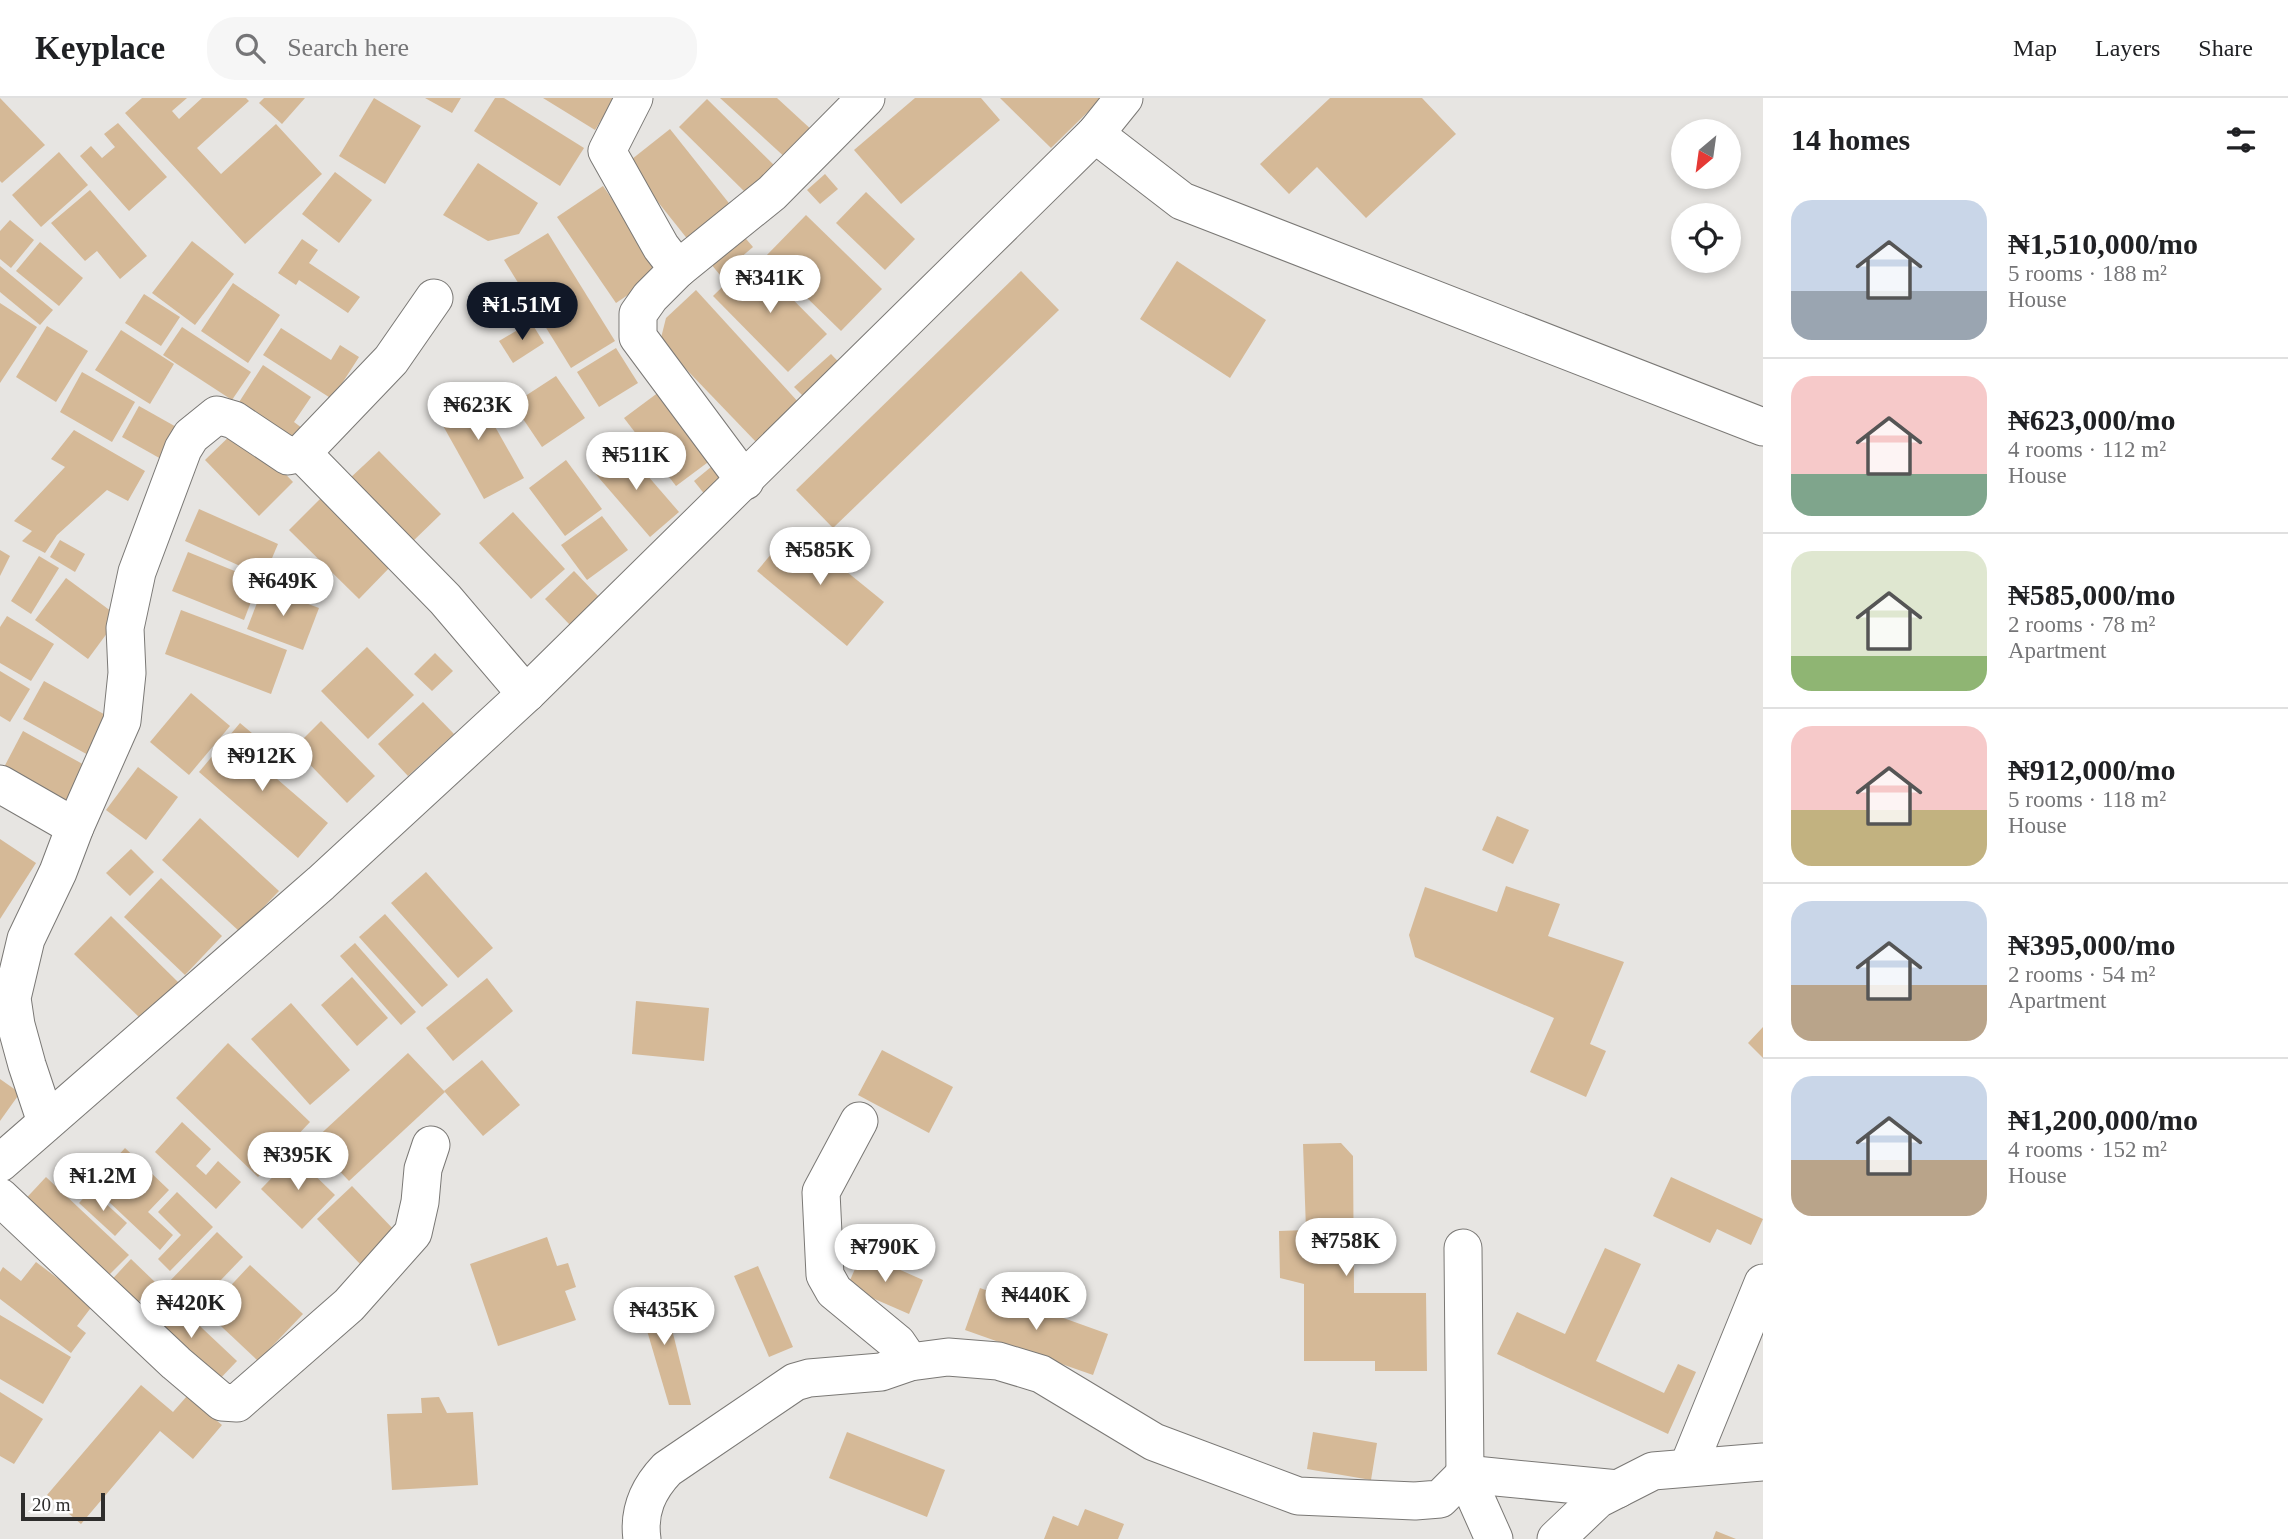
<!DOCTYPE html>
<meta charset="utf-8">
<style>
body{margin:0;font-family:Georgia,serif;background:#f6f6f6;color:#202124;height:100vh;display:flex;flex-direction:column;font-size:26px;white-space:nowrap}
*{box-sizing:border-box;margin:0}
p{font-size:23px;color:#757577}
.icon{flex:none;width:38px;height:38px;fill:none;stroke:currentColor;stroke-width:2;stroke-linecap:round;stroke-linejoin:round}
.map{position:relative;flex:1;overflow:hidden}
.details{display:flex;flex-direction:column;background:#fff;width:525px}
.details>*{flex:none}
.needle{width:46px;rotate:209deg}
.tools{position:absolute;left:1671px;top:21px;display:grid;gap:14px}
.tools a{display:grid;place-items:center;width:70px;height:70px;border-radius:50%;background:#fff;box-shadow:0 4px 10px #0003;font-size:35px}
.scale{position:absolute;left:21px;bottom:18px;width:84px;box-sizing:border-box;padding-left:7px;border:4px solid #2e2d2c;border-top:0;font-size:19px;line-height:24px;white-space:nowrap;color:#2e2d2c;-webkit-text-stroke:5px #fff;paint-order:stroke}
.price{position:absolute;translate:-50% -60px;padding:0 16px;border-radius:24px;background:#fff;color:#222;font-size:23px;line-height:46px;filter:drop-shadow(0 2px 4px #0008)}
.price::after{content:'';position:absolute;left:50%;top:42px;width:21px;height:16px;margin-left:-10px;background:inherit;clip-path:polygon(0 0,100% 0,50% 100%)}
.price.active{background:#111827;color:#fff}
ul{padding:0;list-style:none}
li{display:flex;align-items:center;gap:21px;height:175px;padding:0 28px}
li+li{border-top:2px solid #e0e0e0}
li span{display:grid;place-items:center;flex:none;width:196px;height:140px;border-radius:21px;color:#555}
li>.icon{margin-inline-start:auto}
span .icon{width:84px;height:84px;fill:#fffc;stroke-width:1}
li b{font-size:30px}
h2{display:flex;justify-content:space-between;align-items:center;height:84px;padding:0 28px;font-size:30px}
header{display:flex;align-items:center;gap:42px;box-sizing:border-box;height:98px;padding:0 35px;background:#fff;border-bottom:2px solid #e0e0e0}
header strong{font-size:33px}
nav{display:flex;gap:38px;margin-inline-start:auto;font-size:24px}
.search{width:490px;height:63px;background:#f6f6f6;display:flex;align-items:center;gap:18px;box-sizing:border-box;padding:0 24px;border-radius:28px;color:#757577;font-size:26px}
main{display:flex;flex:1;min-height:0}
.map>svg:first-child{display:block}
.building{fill:#d5b997}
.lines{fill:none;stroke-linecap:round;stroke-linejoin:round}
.minor-casing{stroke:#7a7875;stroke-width:39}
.minor{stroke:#fff;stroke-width:37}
</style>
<header>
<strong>Keyplace</strong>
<div class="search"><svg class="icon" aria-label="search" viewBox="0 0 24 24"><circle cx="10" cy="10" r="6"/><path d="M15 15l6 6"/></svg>Search here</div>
<nav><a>Map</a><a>Layers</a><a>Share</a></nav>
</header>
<main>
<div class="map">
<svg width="1763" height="1441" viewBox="0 0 1763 1441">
<rect width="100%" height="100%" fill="#e7e5e2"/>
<!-- building -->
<g class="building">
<path d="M 0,0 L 45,47 L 2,85 L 0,83 Z"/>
<path d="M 142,0 L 187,0 L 172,13 L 179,21 L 202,0 L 246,0 L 249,3 L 197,50 L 221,76 L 276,26 L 322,76 L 245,146 L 125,15 Z"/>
<path d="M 264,0 L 305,0 L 282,26 L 259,5 Z"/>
<path d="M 374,0 L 421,28 L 385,86 L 339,58 Z"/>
<path d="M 425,0 L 461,0 L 452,15 Z"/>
<path d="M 495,0 L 504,0 L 584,50 L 560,88 L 474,33 Z"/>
<path d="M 543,0 L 615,0 L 595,32 Z"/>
<path d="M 720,0 L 777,0 L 814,34 L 788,62 Z"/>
<path d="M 915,0 L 981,0 L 1000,22 L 901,106 L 854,52 Z"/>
<path d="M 1000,0 L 1102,0 L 1051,50 Z"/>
<path d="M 1330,0 L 1422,0 L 1456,36 L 1366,120 L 1317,69 L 1289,96 L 1260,66 Z"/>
<path d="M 707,1 L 778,71 L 750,99 L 679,29 Z"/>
<path d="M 118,25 L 167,79 L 129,113 L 80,58 L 91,48 L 102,60 L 115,49 L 104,36 Z"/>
<path d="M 670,31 L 732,109 L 689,143 L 627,65 Z"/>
<path d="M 59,54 L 88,87 L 41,129 L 12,97 Z"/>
<path d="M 478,65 L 538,105 L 519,136 L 488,143 L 443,117 Z"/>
<path d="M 335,74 L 372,102 L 339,145 L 302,116 Z"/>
<path d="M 825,76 L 838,91 L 820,106 L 807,92 Z"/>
<path d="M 603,88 L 662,174 L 616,205 L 557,119 Z"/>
<path d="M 90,92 L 147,158 L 120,181 L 97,153 L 85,163 L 51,125 Z"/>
<path d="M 866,94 L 915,141 L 885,172 L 836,125 Z"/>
<path d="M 806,117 L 882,191 L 841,233 L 765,159 Z"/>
<path d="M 10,122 L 34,142 L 11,170 L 0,161 L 0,133 Z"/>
<path d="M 735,128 L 753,149 L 720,177 L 702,155 Z"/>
<path d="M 548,135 L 615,243 L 571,270 L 504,162 Z"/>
<path d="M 302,141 L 318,152 L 309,165 L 360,199 L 348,215 L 299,182 L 296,187 L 278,175 Z"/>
<path d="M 192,143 L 234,176 L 195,227 L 152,195 Z"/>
<path d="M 40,144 L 83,180 L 59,208 L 16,173 Z"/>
<path d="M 752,160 L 827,236 L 788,274 L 713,198 Z"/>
<path d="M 1177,163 L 1266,222 L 1230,280 L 1140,221 Z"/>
<path d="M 0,168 L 53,212 L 40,227 L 0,194 Z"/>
<path d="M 1021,173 L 1059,212 L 833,430 L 796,392 Z"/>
<path d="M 233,185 L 280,217 L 248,265 L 201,233 Z"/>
<path d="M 696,192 L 800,306 L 757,345 L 660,244 L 666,220 Z"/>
<path d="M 144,196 L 180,219 L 161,248 L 125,225 Z"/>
<path d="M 0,205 L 37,229 L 0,285 Z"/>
<path d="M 531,224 L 544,245 L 513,265 L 499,243 Z"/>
<path d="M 47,228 L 88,253 L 56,304 L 16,279 Z"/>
<path d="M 182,229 L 251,274 L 232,302 L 163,257 Z"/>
<path d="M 281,230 L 331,262 L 340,247 L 359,259 L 332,301 L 263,257 Z"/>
<path d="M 121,232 L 174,266 L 150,306 L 95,272 Z"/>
<path d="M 616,250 L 638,285 L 599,309 L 577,274 Z"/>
<path d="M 831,256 L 848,274 L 812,307 L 794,289 Z"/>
<path d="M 263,267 L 311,299 L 294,324 L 302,330 L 290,349 L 234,312 Z"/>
<path d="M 82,274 L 135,304 L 112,344 L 60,314 Z"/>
<path d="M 556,278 L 585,320 L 542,349 L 513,306 Z"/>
<path d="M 471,286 L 524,380 L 484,401 L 432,308 Z"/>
<path d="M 663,291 L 715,359 L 676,388 L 624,320 Z"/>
<path d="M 139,308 L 187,335 L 170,366 L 122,339 Z"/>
<path d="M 240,328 L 293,384 L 259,418 L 205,362 Z"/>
<path d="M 74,332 L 145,373 L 128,403 L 107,392 L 57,437 L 45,455 L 22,443 L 32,433 L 14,423 L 65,369 L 51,361 Z"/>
<path d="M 622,348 L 679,414 L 650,439 L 593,373 Z"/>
<path d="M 379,353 L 441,416 L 410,446 L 348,382 Z"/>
<path d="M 566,362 L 602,411 L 565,438 L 529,390 Z"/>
<path d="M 717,364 L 733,384 L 710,403 L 694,383 Z"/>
<path d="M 324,397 L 394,465 L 359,501 L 289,432 Z"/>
<path d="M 199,411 L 278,446 L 264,479 L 185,443 Z"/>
<path d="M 513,414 L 565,471 L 531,501 L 479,445 Z"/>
<path d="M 602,418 L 628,452 L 587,482 L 561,447 Z"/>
<path d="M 793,430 L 884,504 L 847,548 L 757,473 Z"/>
<path d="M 60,442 L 85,456 L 75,474 L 50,459 Z"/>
<path d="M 0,452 L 10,458 L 0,478 Z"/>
<path d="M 188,454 L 259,483 L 244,522 L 172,493 Z"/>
<path d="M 39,458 L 59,470 L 31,516 L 11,503 Z"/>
<path d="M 574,473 L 599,499 L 570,527 L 545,501 Z"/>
<path d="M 66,480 L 119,519 L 88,561 L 35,522 Z"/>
<path d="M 263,489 L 319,510 L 303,552 L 247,531 Z"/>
<path d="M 181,512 L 287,552 L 271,596 L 165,556 Z"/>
<path d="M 7,518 L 54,546 L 31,583 L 0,565 L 0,529 Z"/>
<path d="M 367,549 L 414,597 L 368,641 L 321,593 Z"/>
<path d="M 435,555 L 453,573 L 432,593 L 414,576 Z"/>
<path d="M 0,573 L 30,591 L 10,624 L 0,618 Z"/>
<path d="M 44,583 L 111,620 L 90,658 L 23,621 Z"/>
<path d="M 191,595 L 230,628 L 189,677 L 150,644 Z"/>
<path d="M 423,604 L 454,636 L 408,678 L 378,646 Z"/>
<path d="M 321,623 L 375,678 L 347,705 L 294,650 Z"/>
<path d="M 240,625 L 259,641 L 247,655 L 328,725 L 298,760 L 199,674 Z"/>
<path d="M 23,633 L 88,669 L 67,709 L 2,673 Z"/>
<path d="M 138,669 L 178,699 L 146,742 L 106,712 Z"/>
<path d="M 1497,718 L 1529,732 L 1513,766 L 1482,752 Z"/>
<path d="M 200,720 L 279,793 L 240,834 L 162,762 Z"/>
<path d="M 0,741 L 36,765 L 0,821 Z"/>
<path d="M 131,751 L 154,774 L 130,798 L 106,775 Z"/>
<path d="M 426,774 L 493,850 L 458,880 L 391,805 Z"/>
<path d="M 161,780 L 222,838 L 185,877 L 124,819 Z"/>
<path d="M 1506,788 L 1560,806 L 1548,838 L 1624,864 L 1590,946 L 1606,953 L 1586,999 L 1530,974 L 1554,920 L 1415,859 L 1409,837 L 1425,789 L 1497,814 Z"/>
<path d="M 385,816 L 448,887 L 422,909 L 359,839 Z"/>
<path d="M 111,818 L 179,885 L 142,922 L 74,856 Z"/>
<path d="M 355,845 L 416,914 L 401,927 L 340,858 Z"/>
<path d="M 352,879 L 388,920 L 357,948 L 321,907 Z"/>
<path d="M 487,880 L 513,913 L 453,963 L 426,930 Z"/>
<path d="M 636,903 L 709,910 L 704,963 L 632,956 Z"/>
<path d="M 291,905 L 350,972 L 310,1007 L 251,941 Z"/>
<path d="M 1763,929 L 1763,960 L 1748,945 Z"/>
<path d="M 228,945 L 310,1024 L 258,1079 L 176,1000 Z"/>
<path d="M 882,952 L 953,989 L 929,1035 L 858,997 Z"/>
<path d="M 408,955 L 445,994 L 349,1083 L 312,1044 Z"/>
<path d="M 482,962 L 520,1007 L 483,1038 L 444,993 Z"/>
<path d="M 0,981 L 20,995 L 0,1023 Z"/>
<path d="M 182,1024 L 211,1051 L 196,1068 L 206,1077 L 218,1063 L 241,1084 L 216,1111 L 155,1054 Z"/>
<path d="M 1341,1045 L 1353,1058 L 1354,1195 L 1426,1195 L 1427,1273 L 1375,1273 L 1375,1263 L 1304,1263 L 1304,1186 L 1280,1180 L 1279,1133 L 1306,1132 L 1303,1046 Z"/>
<path d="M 125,1050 L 169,1092 L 148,1114 L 173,1137 L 160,1152 L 91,1087 Z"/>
<path d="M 294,1057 L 335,1097 L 302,1131 L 261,1091 Z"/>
<path d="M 46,1079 L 129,1157 L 100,1186 L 18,1109 Z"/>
<path d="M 1671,1079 L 1763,1121 L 1751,1147 L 1717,1131 L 1710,1145 L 1653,1118 Z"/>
<path d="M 352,1088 L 397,1135 L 362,1168 L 317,1121 Z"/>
<path d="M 91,1092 L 127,1125 L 115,1138 L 79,1105 Z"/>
<path d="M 177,1094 L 213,1129 L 170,1173 L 158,1161 L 181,1137 L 158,1114 Z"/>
<path d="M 217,1134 L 243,1159 L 193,1211 L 167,1186 Z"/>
<path d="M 547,1139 L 557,1168 L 568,1165 L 576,1189 L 565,1193 L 576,1222 L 498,1248 L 470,1166 Z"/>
<path d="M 1605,1150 L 1641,1166 L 1596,1263 L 1664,1295 L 1678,1266 L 1696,1274 L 1668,1336 L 1497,1256 L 1517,1214 L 1565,1236 Z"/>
<path d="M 862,1155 L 923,1182 L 909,1216 L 847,1189 Z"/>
<path d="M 131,1161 L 156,1185 L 132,1211 L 106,1188 Z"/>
<path d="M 36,1164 L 93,1207 L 77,1228 L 86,1235 L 71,1255 L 0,1201 L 0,1174 L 3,1169 L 21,1183 Z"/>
<path d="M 250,1167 L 303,1216 L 258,1263 L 206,1214 Z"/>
<path d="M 758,1168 L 793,1249 L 769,1259 L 734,1178 Z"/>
<path d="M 980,1190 L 1108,1236 L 1093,1277 L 965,1232 Z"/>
<path d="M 635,1192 L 663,1196 L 691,1307 L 669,1307 Z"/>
<path d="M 168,1198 L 237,1263 L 215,1286 L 145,1222 Z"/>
<path d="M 0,1217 L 71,1259 L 43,1306 L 0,1281 Z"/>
<path d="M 141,1287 L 173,1314 L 187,1298 L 222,1327 L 193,1361 L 160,1333 L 81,1426 L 47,1397 Z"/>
<path d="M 0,1294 L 43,1321 L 14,1366 L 0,1358 Z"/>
<path d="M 439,1299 L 447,1315 L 473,1314 L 478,1387 L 392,1392 L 387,1316 L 422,1315 L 421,1300 Z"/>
<path d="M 847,1334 L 945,1372 L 927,1419 L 829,1380 Z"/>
<path d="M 1313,1334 L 1377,1345 L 1371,1382 L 1307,1371 Z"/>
<path d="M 1085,1411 L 1124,1426 L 1118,1441 L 1044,1441 L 1053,1418 L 1078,1428 Z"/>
<path d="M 1716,1433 L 1736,1441 L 1713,1441 Z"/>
</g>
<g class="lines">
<!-- minor casing -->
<g class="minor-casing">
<g id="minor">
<path d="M 634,0 L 607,53 L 661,149 L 678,171 L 650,199 L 638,216 L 638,239 L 745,383"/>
<path d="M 1095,36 L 1182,103 L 1763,329"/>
<path d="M 678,171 L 772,95 L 866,0"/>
<path d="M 302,355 L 445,501 L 526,596"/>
<path d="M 0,686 L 75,729"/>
<path d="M 859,1023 L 821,1094 L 825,1177 L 834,1193 L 897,1245 L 910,1264"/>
<path d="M 46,1024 L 27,967 L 16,927 L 12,900 L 26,841 L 58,774 L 75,729 L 122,623 L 127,575 L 125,530 L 137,474 L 183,351 L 191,338 L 217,317 L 234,322 L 288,358 L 302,355 L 391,262 L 434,200"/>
<path d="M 0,1065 L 321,785 L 526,596 L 1095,36 L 1124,0"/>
<path d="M 0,1099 L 176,1265 L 222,1304 L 237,1305 L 349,1207 L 413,1135 L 420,1104 L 423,1071 L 431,1047"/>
<path d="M 1463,1150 L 1465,1376 L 1494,1441"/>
<path d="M 1688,1369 L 1763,1185"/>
<path d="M 1465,1376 L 1618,1391"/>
<path d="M 642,1441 C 638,1413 648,1391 667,1371 L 795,1284 L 809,1280 L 881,1274 L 910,1264 L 948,1259 L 998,1263 L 1041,1276 L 1154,1344 L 1298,1398 L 1415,1403 L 1440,1401 L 1465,1376"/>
<path d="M 1556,1441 L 1598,1401 L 1653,1373 L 1763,1364"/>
</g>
</g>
<!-- minor -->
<use href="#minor" class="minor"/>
</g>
</svg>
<div class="tools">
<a><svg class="needle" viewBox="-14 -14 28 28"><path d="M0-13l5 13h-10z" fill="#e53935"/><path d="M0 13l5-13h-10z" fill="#757577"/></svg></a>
<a><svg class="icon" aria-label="locate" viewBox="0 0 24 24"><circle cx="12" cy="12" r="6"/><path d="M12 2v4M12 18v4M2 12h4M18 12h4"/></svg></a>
</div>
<div class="scale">20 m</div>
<b class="price" style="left:770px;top:217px">₦341K</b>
<b class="price active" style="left:522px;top:244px">₦1.51M</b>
<b class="price" style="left:478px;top:344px">₦623K</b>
<b class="price" style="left:636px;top:394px">₦511K</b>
<b class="price" style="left:820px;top:489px">₦585K</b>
<b class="price" style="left:283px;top:520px">₦649K</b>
<b class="price" style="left:262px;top:695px">₦912K</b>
<b class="price" style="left:298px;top:1094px">₦395K</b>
<b class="price" style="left:103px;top:1115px">₦1.2M</b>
<b class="price" style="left:1346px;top:1180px">₦758K</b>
<b class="price" style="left:885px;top:1186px">₦790K</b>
<b class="price" style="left:1036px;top:1234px">₦440K</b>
<b class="price" style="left:191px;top:1242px">₦420K</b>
<b class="price" style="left:664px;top:1249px">₦435K</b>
</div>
<section class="details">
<h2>14 homes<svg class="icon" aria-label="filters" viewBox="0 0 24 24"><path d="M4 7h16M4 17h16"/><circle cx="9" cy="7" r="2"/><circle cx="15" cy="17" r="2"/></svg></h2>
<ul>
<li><span style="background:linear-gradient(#c9d6e8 65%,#9aa5b1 0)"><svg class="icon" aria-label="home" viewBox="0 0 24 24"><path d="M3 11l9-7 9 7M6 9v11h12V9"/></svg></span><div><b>₦1,510,000/mo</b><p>5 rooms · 188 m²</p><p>House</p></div></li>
<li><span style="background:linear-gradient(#f6c9c9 70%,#7fa58c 0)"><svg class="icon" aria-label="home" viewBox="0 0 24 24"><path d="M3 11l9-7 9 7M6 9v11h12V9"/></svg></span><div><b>₦623,000/mo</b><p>4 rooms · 112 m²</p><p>House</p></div></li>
<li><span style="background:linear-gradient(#dfe7d0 75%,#8fb573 0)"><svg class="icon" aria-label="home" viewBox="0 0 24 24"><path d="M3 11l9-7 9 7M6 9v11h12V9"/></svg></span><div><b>₦585,000/mo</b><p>2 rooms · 78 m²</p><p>Apartment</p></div></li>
<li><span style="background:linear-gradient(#f6c9c9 60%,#c2b280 0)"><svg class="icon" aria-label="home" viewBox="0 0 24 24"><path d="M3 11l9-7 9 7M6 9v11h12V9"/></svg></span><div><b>₦912,000/mo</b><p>5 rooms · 118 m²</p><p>House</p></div></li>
<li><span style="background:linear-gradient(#c9d6e8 60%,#b9a48a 0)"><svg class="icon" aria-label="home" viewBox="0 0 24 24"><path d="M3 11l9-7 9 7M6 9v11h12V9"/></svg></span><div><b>₦395,000/mo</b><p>2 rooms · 54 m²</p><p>Apartment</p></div></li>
<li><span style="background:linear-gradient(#c9d6e8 60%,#b9a48a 0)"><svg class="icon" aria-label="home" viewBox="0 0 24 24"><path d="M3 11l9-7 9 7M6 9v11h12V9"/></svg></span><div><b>₦1,200,000/mo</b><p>4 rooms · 152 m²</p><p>House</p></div></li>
</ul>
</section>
</main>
